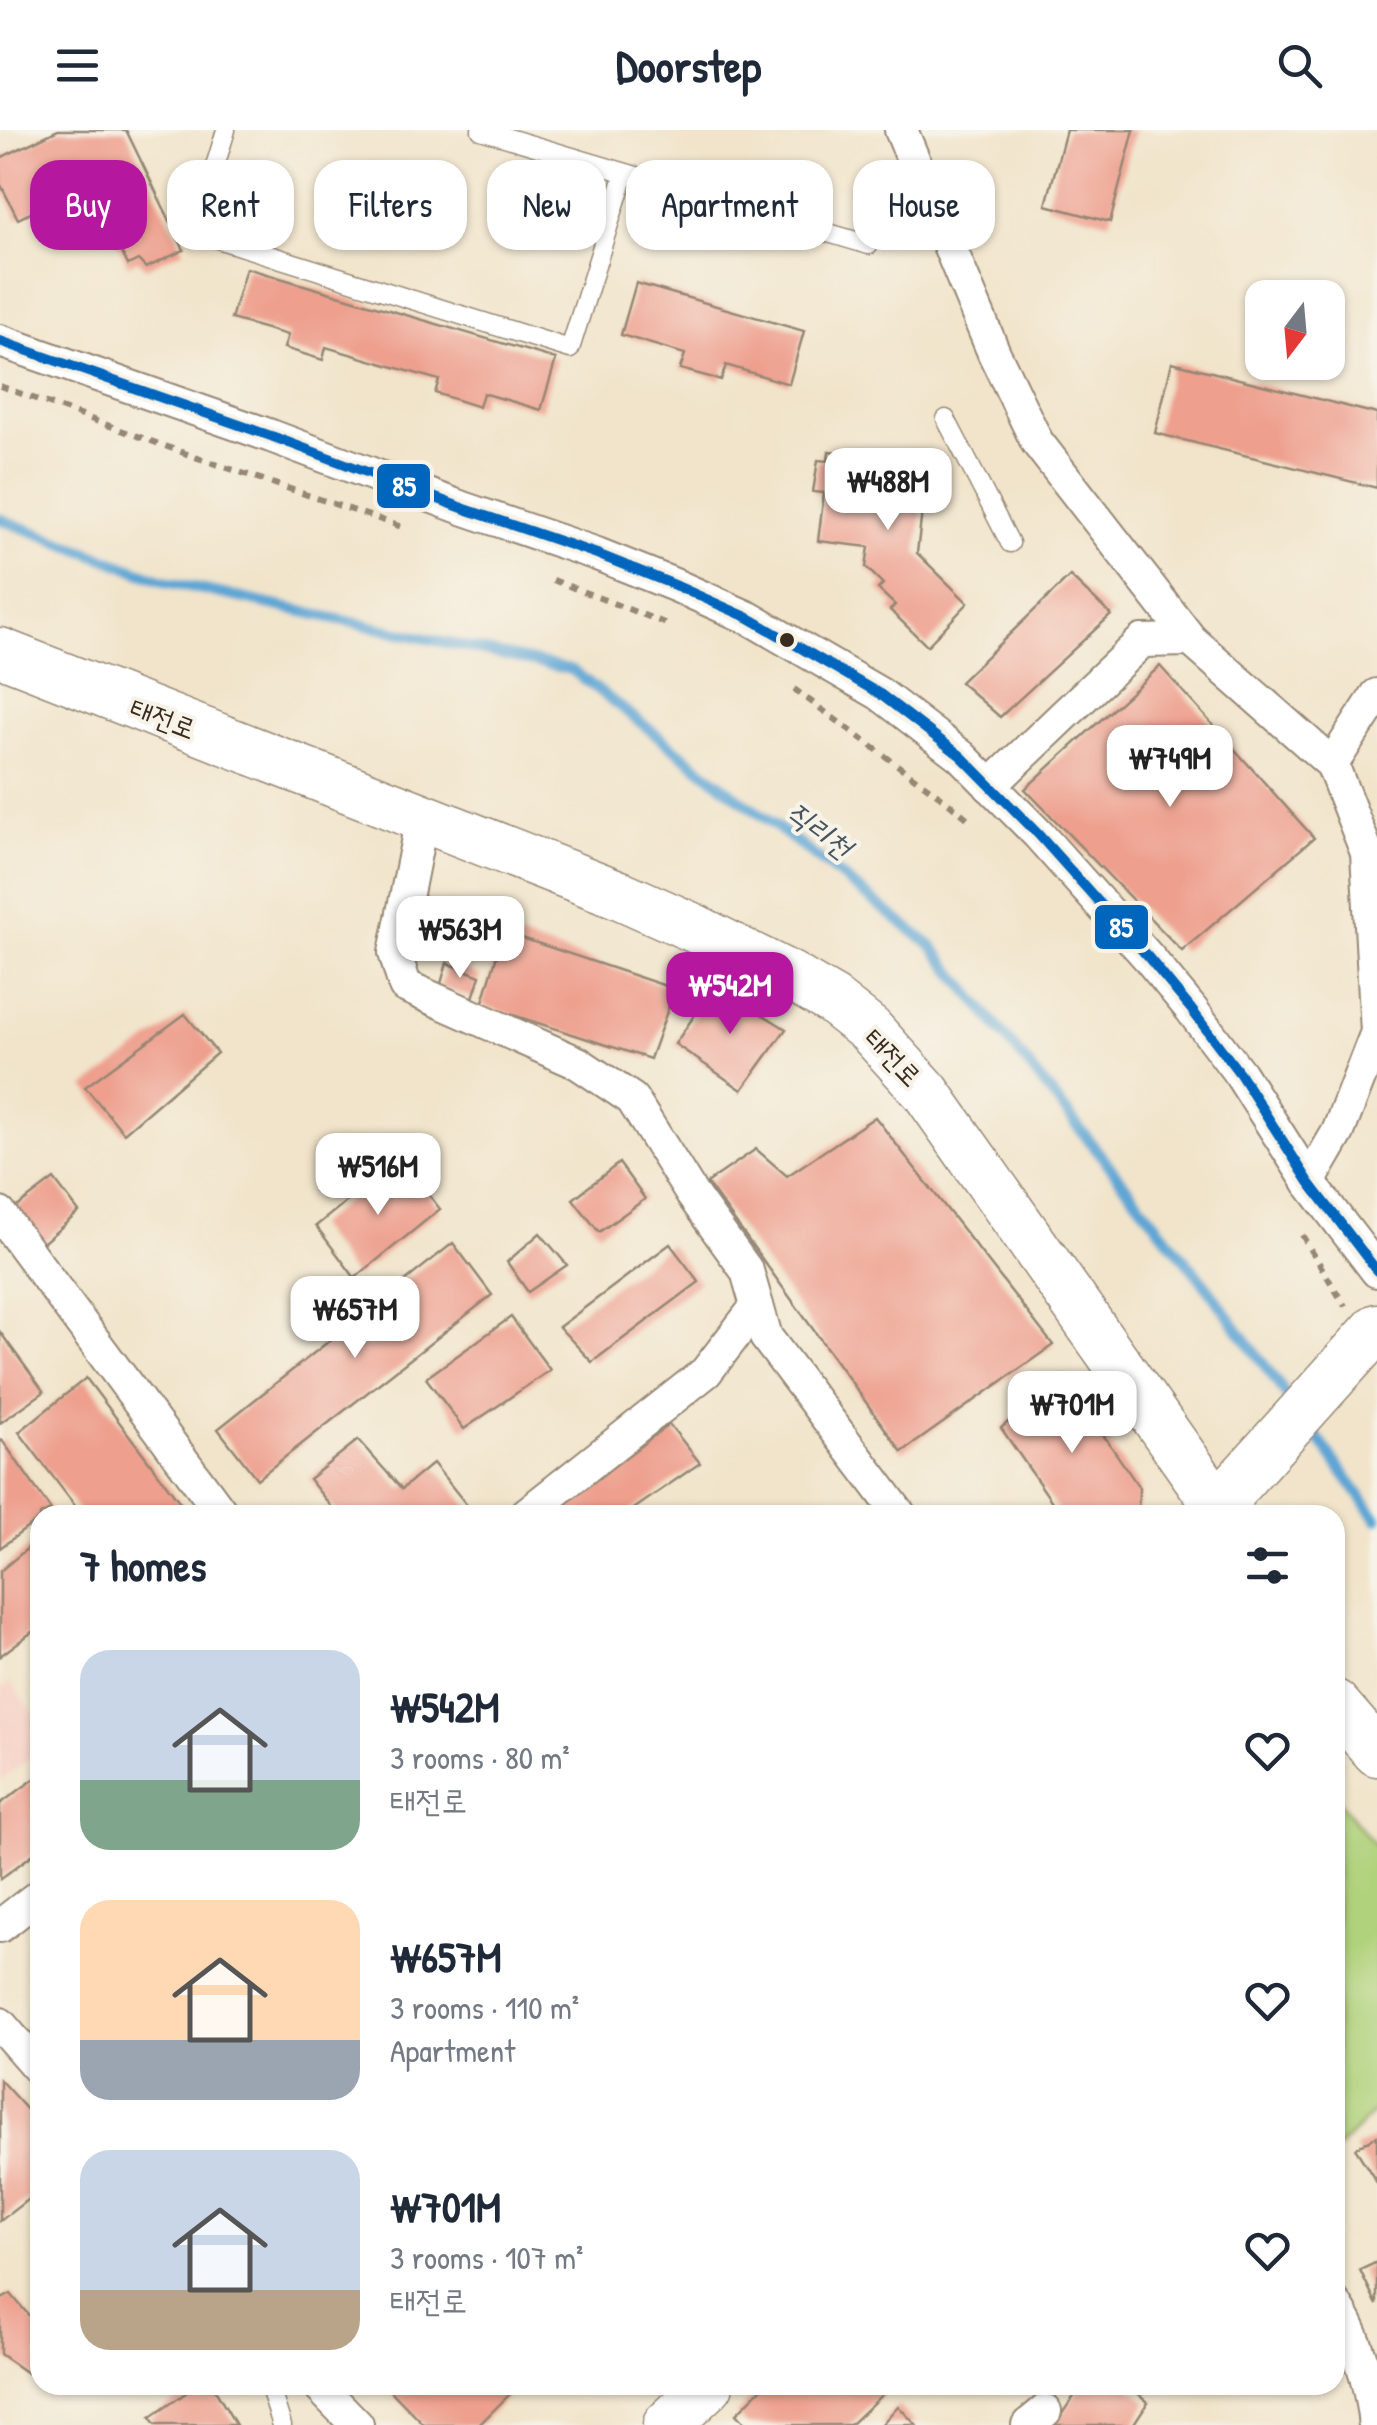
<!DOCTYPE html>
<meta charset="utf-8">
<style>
body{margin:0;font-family:"Patrick Hand","Poor Story",sans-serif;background:#f6f6f7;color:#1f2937;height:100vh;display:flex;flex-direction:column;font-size:38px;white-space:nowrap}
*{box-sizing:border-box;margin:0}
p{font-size:32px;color:#747a83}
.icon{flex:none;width:55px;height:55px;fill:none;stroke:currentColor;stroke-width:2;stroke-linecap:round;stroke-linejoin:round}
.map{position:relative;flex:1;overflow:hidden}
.drawer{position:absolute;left:30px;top:1375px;width:1315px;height:890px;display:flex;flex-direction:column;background:#fff;border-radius:30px;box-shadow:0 2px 8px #0004}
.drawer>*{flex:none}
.hud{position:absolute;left:30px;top:30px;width:1318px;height:90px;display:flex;gap:20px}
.needle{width:65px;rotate:196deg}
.fabs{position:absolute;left:1245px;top:150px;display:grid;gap:20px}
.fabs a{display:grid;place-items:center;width:100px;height:100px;border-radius:20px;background:#fff;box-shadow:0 2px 8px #0004;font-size:50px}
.price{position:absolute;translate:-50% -85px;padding:0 22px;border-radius:20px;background:#fff;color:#222;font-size:32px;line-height:65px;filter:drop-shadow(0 2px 5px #0008)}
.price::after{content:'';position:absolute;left:50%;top:60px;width:30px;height:22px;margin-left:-15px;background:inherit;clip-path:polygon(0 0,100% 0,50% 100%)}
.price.selected{background:#b5179e;color:#fff}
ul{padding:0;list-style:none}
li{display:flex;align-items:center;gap:30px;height:250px;padding:0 50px}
li span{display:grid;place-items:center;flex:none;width:280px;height:200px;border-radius:30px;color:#555}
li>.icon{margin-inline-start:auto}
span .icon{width:120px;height:120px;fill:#fffc;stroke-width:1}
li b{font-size:42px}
h2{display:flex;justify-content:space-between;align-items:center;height:120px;padding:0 50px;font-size:42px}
.pill{padding:0 35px;border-radius:30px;background:#fff;box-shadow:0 2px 8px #0004;font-size:35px;line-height:90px}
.pill.selected{background:#b5179e;color:#fff}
header{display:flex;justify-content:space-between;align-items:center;height:130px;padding:0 50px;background:#fff;font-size:45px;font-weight:800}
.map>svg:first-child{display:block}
.built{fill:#f6d1c5}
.green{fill:#b0d27b;stroke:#767e4c;stroke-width:2.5}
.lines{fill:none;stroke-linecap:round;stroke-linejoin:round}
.stream{stroke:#5ea6d4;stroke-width:11}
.building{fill:#ee9f8d}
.lane-casing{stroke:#968774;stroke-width:21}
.street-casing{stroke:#968774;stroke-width:36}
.secondary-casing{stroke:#968774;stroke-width:51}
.path{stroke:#968774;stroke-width:6;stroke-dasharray:8 8;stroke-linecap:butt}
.lane{stroke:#fff;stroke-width:18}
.street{stroke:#fff;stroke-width:32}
.secondary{stroke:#fff;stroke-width:48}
.bus-1-casing{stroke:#f7f3e8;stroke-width:18}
.bus-1{stroke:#0065bd;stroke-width:10}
.bus-dot{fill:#3b2a1e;stroke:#f7f3e8;stroke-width:4}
.labels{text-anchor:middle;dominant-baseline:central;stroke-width:8;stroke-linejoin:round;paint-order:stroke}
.street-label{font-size:28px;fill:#3b2a1e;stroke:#f7f3e8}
.water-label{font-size:30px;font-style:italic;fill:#47555e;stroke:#f7f3e8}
.line-badge{stroke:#f7f3e8;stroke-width:4}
.badge-label{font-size:28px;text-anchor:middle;font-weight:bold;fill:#fff}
</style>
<header><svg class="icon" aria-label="menu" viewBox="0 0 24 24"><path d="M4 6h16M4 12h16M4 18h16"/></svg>Doorstep<svg class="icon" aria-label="search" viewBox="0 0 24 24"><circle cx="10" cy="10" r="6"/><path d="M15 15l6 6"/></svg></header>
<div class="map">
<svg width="1377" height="2295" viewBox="0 0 1377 2295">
<rect width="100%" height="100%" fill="#f7f3e8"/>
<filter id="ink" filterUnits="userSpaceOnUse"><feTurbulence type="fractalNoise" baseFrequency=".01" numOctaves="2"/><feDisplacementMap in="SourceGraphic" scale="20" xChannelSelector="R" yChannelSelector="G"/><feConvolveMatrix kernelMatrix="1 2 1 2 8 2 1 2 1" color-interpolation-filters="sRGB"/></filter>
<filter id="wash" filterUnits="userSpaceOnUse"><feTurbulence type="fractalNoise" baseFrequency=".0048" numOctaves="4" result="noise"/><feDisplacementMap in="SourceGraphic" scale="40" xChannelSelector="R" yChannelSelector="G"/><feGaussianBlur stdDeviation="2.25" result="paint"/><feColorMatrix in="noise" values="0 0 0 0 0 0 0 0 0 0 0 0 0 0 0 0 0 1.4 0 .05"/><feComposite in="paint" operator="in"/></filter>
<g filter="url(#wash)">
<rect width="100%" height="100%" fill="#f1e4ca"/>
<!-- built -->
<path class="built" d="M 11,1552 L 40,1591 L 40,1620 L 0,1651 L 0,1559 Z"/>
<!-- green -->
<path class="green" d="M 1335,1667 L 1377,1718 L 1377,1979 L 1335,2021 Z"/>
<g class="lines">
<!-- stream -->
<g class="stream">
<path d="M 0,389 L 167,452 L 572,540 L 932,816 L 1208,1158 L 1295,1277"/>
<path d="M 1306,1292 L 1377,1389"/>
</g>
</g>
<g id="blocks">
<!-- building -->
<g class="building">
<path d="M 58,0 L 126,0 L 184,120 L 146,138 L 138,130 L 128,135 L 113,105 L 128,98 L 119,80 L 98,90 L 75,44 L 49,56 L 55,70 L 18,89 L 0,53 L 0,28 Z"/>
<path d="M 1066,0 L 1134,0 L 1110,92 L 1046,75 Z"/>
<path d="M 246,138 L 556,229 L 541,280 L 483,263 L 479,277 L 435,263 L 439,250 L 326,217 L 323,230 L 284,218 L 288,205 L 231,189 Z"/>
<path d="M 636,153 L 804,201 L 789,254 L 726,235 L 721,250 L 680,239 L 685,224 L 621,205 Z"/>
<path d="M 1172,232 L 1377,284 L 1377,358 L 1155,303 Z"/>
<path d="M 829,321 L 926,332 L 924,341 L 936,342 L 932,374 L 923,373 L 917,423 L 968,473 L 927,516 L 890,480 L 895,475 L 878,459 L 883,454 L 866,437 L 869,417 L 818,411 L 824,363 L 813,362 L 818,330 L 828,331 Z"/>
<path d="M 1070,446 L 1111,485 L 1000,587 L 960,552 Z"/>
<path d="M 1160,536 L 1314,708 L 1182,821 L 1025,659 Z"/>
<path d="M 504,802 L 675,859 L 650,929 L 482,875 Z"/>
<path d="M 447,833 L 480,846 L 473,868 L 440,857 Z"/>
<path d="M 715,855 L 786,899 L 742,960 L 675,914 Z"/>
<path d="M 185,884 L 217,923 L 124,1003 L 85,957 Z"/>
<path d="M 875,987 L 1053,1215 L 902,1322 L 707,1053 L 756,1019 L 787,1046 Z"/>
<path d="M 400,1028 L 440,1079 L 355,1148 L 316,1096 Z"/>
<path d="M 619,1033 L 645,1069 L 599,1102 L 573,1069 Z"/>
<path d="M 54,1049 L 79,1082 L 37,1118 L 9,1083 Z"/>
<path d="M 540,1103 L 567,1135 L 528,1162 L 507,1132 Z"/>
<path d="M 453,1113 L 492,1165 L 257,1349 L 218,1299 Z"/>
<path d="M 670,1114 L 699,1152 L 592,1232 L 559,1197 Z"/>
<path d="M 511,1187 L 550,1240 L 464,1299 L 426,1248 Z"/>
<path d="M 0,1202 L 44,1262 L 0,1293 Z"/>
<path d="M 1063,1246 L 1139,1357 L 1138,1385 L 1061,1385 L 1001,1298 Z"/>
<path d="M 86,1248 L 188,1383 L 184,1385 L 82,1385 L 19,1302 Z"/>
<path d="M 669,1294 L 700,1333 L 625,1385 L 550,1385 Z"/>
<path d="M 2,1310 L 51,1380 L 40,1385 L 40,1388 L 0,1418 L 0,1312 Z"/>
<path d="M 358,1310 L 402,1359 L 433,1333 L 470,1379 L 462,1385 L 338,1385 L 309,1349 Z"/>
<path d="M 40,1408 L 40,1496 L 0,1526 L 0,1441 Z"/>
<path d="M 40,1645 L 40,1719 L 0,1749 L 0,1674 Z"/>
<path d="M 0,1950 L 40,1994 L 40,2060 L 0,2091 Z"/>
<path d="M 1377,2006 L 1377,2053 L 1355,2018 Z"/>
<path d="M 1377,2132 L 1377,2175 L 1360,2140 Z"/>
<path d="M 11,2164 L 40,2199 L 40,2252 L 0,2224 L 0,2170 Z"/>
<path d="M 197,2255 L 212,2255 L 236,2295 L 155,2295 L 150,2288 Z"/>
<path d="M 396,2255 L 519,2255 L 479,2295 L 424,2295 L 390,2260 Z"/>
<path d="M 765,2255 L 892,2255 L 850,2295 L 746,2295 L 736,2284 Z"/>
<path d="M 1082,2255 L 1128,2255 L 1148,2272 L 1133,2295 L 1054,2295 Z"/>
<path d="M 898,2276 L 916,2295 L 881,2295 Z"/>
</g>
</g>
</g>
<g filter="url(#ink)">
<use href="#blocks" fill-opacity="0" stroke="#968774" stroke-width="2.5"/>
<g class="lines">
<!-- lane casing -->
<g class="lane-casing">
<g id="lane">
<path d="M 226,0 L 195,102 L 570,219 L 625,43"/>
<path d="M 481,0 L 869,115"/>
<path d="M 946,289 L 1010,413"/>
<path d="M 269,2255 L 282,2295"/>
</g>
</g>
<!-- street casing -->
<g class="street-casing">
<g id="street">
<path d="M 901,0 L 994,223 L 1037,312 L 1191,510 L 1332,634 L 1367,723 L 1377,902 L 1338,1002 L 1309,1052"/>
<path d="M 0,211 L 271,306 L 465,379 L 597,424 L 677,456 L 749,488 L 880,564 L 961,626 L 1038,704 L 1148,827 L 1191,879 L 1240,944 L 1309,1052 L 1377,1141"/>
<path d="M 1332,634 L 1377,565"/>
<path d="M 990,656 L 1142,511 L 1191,510"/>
<path d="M 422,688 L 395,823 L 405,856 L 578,933 L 632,969 L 691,1063 L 747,1141 L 766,1207 L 900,1385"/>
<path d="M 0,1084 L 223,1385"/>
<path d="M 525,1385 L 706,1242 L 757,1176"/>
<path d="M 0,1796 L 40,1765"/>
<path d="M 0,1894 L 40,1940"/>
<path d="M 1335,2174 C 1357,2205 1371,2257 1375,2295"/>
<path d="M 318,2255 L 357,2295"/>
<path d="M 1028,2295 L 1045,2281"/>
</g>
</g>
<!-- secondary casing -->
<g class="secondary-casing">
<g id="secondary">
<path d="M 0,522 L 620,765 L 694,798 L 790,846 L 833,871 L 870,900 L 926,962 L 1224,1385"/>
<path d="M 1220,1385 L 1235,1356 L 1377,1198"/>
<path d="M 1335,1574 L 1377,1622"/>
<path d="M 667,2295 L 709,2255"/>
</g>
</g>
<!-- path -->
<g class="path">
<path d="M 0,256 L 195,327 L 405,398"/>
<path d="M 553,450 L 667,494"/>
<path d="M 794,559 L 949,673 L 972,692"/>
<path d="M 1302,1105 L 1345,1176"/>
</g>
<!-- lane -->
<use href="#lane" class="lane"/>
<!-- street -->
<use href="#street" class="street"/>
<!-- secondary -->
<use href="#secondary" class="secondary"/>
<!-- bus-1 casing -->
<g class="bus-1-casing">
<path id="bus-1" d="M 0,211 L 271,306 L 465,379 L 597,424 L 677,456 L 749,488 L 880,564 L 961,626 L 1038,704 L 1148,827 L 1191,879 L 1240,944 L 1309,1052 L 1377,1141"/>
</g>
<!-- bus-1 -->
<use href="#bus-1" class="bus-1"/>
</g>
</g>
<!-- markers -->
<circle class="bus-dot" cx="787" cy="510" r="9"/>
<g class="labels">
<!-- street labels -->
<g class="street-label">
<text transform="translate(163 588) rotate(21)">태전로</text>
<text transform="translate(893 927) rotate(46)">태전로</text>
</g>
<!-- water labels -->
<g class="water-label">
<text transform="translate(820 699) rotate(37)">직리천</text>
</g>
</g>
<g class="line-badge">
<rect x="375" y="332" width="57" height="48" rx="10" fill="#0065bd"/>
<rect x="1093" y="773" width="57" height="48" rx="10" fill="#0065bd"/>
</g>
<g class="badge-label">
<text x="404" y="366">85</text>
<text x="1121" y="807">85</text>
</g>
</svg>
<div class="fabs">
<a><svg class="needle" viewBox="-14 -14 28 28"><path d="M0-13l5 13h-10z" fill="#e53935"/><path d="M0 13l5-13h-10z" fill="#747a83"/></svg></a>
</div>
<b class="price" style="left:888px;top:403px">₩488M</b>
<b class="price" style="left:1170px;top:680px">₩749M</b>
<b class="price" style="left:460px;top:851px">₩563M</b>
<b class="price selected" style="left:730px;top:907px">₩542M</b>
<b class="price" style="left:378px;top:1088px">₩516M</b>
<b class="price" style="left:355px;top:1231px">₩657M</b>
<b class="price" style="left:1072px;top:1326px">₩701M</b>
<div class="hud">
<a class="pill selected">Buy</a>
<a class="pill">Rent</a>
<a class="pill">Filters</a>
<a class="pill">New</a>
<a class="pill">Apartment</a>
<a class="pill">House</a>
</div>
<section class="drawer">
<h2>7 homes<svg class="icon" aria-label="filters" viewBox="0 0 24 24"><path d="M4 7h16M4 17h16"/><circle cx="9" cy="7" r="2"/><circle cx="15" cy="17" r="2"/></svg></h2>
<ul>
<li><span style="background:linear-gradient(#c9d6e8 65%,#7fa58c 0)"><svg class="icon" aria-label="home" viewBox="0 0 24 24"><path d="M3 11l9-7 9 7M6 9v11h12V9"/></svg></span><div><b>₩542M</b><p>3 rooms · 80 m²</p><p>태전로</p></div><svg class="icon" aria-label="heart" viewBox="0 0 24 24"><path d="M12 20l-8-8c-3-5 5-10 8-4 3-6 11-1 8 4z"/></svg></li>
<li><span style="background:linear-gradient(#ffd9b3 70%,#9aa5b1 0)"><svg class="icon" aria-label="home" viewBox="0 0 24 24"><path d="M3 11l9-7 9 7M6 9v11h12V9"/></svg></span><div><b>₩657M</b><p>3 rooms · 110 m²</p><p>Apartment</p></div><svg class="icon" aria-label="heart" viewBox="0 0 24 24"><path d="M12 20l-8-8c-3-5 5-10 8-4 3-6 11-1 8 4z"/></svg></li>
<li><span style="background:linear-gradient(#c9d6e8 70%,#b9a48a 0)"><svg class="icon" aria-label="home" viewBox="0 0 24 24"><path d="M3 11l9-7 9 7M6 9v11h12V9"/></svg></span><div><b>₩701M</b><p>3 rooms · 107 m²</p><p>태전로</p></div><svg class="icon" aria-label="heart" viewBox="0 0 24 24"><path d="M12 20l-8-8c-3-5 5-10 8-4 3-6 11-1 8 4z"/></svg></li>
</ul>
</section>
</div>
